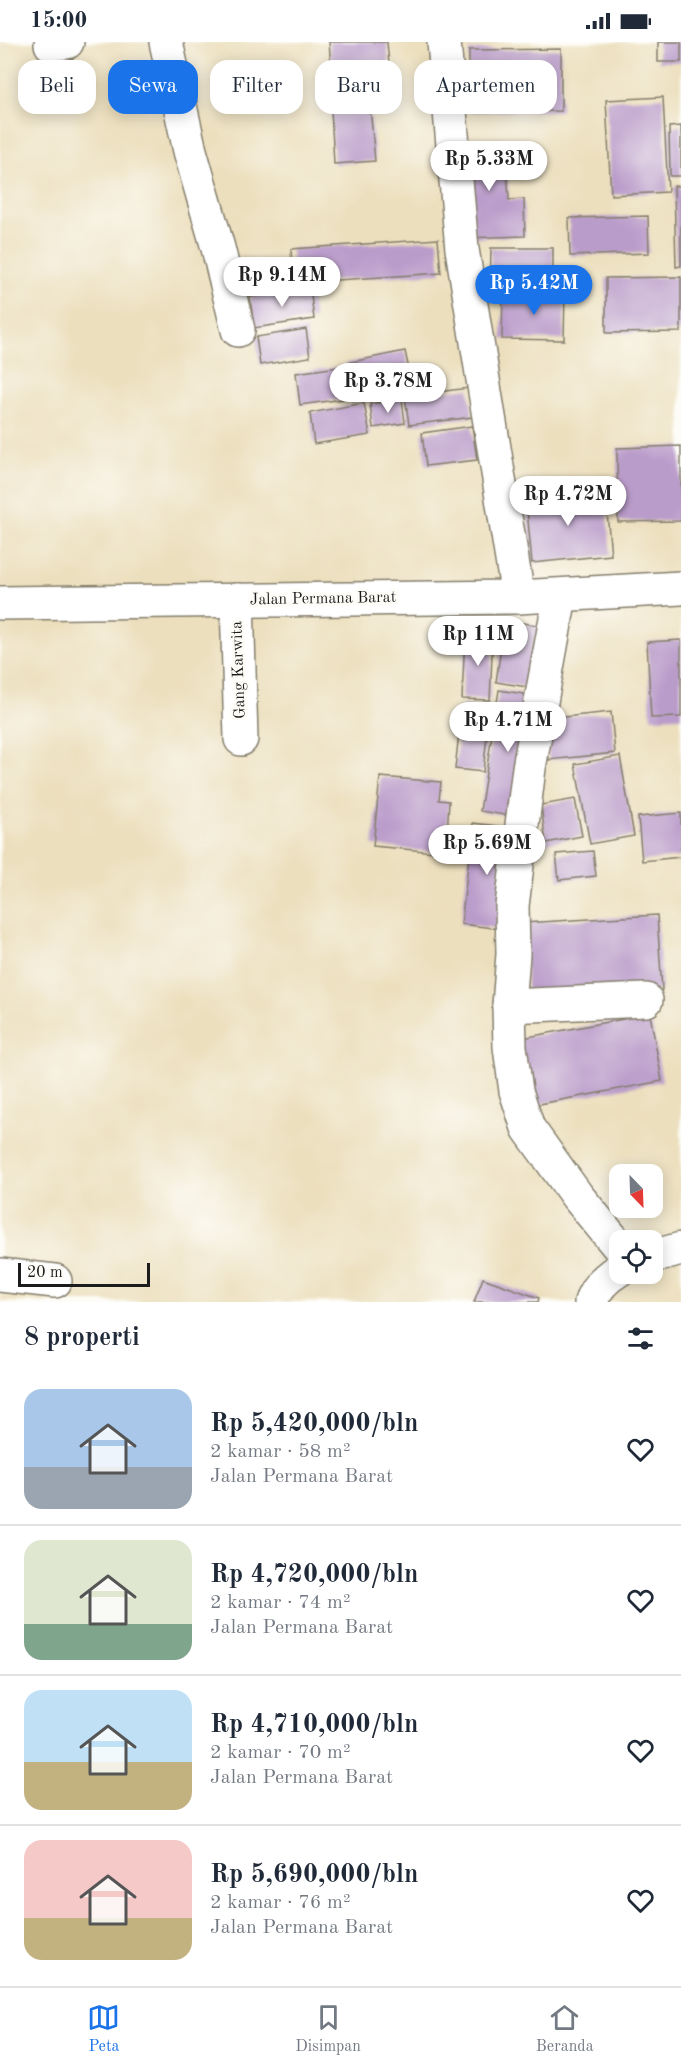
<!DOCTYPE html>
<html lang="id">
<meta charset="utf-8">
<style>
body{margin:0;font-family:"Old Standard TT",serif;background:#f2f2f3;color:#1f2937;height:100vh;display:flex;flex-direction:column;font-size:22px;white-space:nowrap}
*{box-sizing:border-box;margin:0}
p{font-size:20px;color:#747a83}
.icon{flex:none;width:33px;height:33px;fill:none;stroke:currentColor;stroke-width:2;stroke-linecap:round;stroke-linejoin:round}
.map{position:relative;height:1260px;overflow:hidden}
.details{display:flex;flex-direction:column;background:#fff;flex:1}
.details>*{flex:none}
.top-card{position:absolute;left:18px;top:18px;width:645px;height:54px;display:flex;gap:12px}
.needle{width:39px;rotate:157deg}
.buttons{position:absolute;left:609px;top:1122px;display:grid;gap:12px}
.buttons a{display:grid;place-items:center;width:54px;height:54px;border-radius:12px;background:#fff;box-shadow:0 3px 15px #0003;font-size:30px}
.scale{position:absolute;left:18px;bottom:15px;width:132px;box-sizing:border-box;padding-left:6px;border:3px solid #1c1c1c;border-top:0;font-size:16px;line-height:21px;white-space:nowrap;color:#1c1c1c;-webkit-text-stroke:4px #fdfcf7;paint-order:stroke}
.price{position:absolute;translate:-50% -51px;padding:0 14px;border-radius:21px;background:#fff;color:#222;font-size:20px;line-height:39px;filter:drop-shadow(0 2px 3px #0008)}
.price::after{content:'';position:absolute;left:50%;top:36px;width:18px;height:14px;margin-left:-9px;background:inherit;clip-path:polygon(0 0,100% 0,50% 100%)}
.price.on{background:#1a73e8;color:#fff}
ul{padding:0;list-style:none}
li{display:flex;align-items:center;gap:18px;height:150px;padding:0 24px}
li+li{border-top:2px solid #e0e1e3}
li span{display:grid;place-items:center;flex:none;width:168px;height:120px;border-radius:18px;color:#555}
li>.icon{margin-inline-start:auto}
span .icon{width:72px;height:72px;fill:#fffc;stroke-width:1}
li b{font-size:26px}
h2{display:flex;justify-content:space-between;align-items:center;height:72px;padding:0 24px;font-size:26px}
.chip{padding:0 21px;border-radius:18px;background:#fff;box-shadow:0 3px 15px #0003;font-size:21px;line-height:54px}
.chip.on{background:#1a73e8;color:#fff}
.status{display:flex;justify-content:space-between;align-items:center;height:42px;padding:0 30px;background:#fff;direction:ltr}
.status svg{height:16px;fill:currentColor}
.dock{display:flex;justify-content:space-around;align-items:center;height:84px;border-top:2px solid #e0e1e3;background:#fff;font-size:16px;color:#747a83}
.dock a{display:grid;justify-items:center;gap:3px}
.dock .on{color:#1a73e8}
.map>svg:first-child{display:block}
.building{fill:#ba9cca}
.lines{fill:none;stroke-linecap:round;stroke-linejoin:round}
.street-casing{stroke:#847e6c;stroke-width:36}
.street{stroke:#fff;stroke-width:33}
.labels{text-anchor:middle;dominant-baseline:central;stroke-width:6;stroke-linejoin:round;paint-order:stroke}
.street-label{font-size:16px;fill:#1c1c1c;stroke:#fdfcf7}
</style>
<div class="status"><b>15:00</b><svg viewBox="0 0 49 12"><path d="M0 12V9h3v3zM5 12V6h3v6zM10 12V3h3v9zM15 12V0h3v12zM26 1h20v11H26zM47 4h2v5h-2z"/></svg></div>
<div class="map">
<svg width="681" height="1260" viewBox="0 0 681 1260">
<rect width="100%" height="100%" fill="#fdfcf7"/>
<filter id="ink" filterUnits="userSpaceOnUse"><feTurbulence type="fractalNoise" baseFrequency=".0167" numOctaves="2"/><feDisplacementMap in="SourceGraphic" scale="12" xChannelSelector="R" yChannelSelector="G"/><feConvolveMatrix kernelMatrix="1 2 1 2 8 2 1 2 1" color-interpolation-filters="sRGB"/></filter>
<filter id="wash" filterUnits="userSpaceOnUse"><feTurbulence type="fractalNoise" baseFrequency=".008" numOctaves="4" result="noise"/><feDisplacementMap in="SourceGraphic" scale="24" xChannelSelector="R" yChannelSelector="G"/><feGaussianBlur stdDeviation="1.35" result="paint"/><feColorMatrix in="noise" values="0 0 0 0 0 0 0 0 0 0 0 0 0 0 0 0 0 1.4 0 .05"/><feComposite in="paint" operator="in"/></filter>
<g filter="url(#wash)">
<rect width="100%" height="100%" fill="#ecdfbd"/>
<g id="blocks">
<!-- building -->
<g class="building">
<path d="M 329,0 L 387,0 L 389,22 L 331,25 Z"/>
<rect x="658" y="0" width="23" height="20"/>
<path d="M 561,7 L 561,69 L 469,70 L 469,8 Z"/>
<path d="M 374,26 L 377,57 L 336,61 L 333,30 Z"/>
<path d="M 663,55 L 668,150 L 611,153 L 606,58 Z"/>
<path d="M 370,65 L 375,119 L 334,122 L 331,68 Z"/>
<path d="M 681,84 L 681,134 L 670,134 L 669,85 Z"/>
<path d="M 505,98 L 509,158 L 524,157 L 525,194 L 464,196 L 460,100 Z"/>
<path d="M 674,144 L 681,144 L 681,224 L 676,225 Z"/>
<path d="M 648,174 L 649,211 L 570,214 L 569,176 Z"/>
<path d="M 438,197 L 441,231 L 293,241 L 291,207 Z"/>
<path d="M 491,206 L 553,206 L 553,244 L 490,244 Z"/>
<path d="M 681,235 L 681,290 L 606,291 L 606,236 Z"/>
<path d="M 310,246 L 314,277 L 254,286 L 250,255 Z"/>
<path d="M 503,249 L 565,250 L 564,298 L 502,297 Z"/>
<path d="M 306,287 L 310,315 L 260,323 L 256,295 Z"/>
<path d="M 405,309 L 413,347 L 354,359 L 346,321 Z"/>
<path d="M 338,325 L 343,357 L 300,363 L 296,331 Z"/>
<path d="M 469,346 L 473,375 L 409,383 L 405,354 Z"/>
<path d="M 402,357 L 405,381 L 373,386 L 370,362 Z"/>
<path d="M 364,361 L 370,393 L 314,402 L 310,371 Z"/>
<path d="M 472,384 L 477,418 L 426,424 L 422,391 Z"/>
<path d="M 681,404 L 681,479 L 618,480 L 617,406 Z"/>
<path d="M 605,449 L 611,513 L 532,521 L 526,457 Z"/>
<path d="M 505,578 L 549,585 L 539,647 L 496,640 Z"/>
<path d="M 465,592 L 493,592 L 490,658 L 462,657 Z"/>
<path d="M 681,598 L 681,675 L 651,676 L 647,600 Z"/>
<path d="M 499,648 L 536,654 L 516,775 L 480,769 Z"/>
<path d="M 462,663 L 490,667 L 483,730 L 455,727 Z"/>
<path d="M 611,670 L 615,711 L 549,718 L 545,677 Z"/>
<path d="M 620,714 L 634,794 L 590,802 L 575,722 Z"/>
<path d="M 380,735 L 441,740 L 439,758 L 449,759 L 447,794 L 436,793 L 434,810 L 373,804 Z"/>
<path d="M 575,757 L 582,794 L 546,801 L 541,763 Z"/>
<path d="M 681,771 L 681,815 L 642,819 L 638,775 Z"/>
<path d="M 473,781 L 513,786 L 501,887 L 461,882 Z"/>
<path d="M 593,809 L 596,834 L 559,838 L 556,812 Z"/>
<path d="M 657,873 L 662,948 L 528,958 L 523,881 Z"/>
<path d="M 650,972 L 662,1039 L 529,1064 L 517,997 Z"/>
<path d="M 483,1236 L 539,1256 L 538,1260 L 474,1260 Z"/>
</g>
</g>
</g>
<g filter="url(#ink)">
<use href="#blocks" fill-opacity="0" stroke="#847e6c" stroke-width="1.5"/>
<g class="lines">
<!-- street casing -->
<g class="street-casing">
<g id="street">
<path d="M 166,0 L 190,109 L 218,206 L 238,288"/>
<path d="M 444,0 L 462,207 L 518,555"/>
<path d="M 51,2 L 67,0"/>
<path d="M 560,554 L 529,726 L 512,864 L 513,912 L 509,964 L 510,1005 L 516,1049 L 528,1086 L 577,1154 L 620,1206"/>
<path d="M 237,558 L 241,697"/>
<path d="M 0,561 L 518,555 L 681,546"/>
<path d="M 509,964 L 646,958"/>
<path d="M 652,1215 L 681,1207"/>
<path d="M 0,1233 L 55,1239"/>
<path d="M 591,1260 C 595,1245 607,1235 620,1227"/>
</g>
</g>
<!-- street -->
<use href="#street" class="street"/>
</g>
</g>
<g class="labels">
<!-- street labels -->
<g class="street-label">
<text transform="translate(323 557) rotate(-1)">Jalan Permana Barat</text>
<text transform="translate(239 628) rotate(-92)">Gang Karwita</text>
</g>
</g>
</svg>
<div class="buttons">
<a><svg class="needle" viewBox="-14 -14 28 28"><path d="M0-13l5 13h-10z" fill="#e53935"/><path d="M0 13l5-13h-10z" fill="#747a83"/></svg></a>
<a><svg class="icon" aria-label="locate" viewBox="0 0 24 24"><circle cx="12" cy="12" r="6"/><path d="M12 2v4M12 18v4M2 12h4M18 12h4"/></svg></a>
</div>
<div class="scale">20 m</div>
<b class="price" style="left:489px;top:150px">Rp 5.33M</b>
<b class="price" style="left:282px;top:266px">Rp 9.14M</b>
<b class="price on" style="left:534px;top:274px">Rp 5.42M</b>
<b class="price" style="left:388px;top:372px">Rp 3.78M</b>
<b class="price" style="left:568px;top:485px">Rp 4.72M</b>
<b class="price" style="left:478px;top:625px">Rp 11M</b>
<b class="price" style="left:508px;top:711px">Rp 4.71M</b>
<b class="price" style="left:487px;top:834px">Rp 5.69M</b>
<div class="top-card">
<a class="chip">Beli</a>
<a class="chip on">Sewa</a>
<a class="chip">Filter</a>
<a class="chip">Baru</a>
<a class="chip">Apartemen</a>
</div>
</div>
<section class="details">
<h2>8 properti<svg class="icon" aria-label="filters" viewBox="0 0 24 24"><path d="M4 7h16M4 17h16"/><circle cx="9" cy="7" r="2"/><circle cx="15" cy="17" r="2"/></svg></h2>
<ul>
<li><span style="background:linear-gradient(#a9c7e8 65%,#9aa5b1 0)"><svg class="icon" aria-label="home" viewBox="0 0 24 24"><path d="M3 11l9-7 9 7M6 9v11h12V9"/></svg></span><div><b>Rp 5,420,000/bln</b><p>2 kamar · 58 m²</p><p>Jalan Permana Barat</p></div><svg class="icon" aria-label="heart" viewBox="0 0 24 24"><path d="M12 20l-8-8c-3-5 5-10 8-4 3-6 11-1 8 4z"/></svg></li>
<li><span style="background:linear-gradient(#dfe7d0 70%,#7fa58c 0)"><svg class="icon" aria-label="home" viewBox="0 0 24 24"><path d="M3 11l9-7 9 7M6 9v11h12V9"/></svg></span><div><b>Rp 4,720,000/bln</b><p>2 kamar · 74 m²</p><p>Jalan Permana Barat</p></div><svg class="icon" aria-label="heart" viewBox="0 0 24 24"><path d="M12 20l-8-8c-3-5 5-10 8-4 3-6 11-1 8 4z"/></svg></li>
<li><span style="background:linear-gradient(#bfe0f5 60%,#c2b280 0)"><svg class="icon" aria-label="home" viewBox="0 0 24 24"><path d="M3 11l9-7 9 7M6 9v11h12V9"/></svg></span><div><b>Rp 4,710,000/bln</b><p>2 kamar · 70 m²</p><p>Jalan Permana Barat</p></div><svg class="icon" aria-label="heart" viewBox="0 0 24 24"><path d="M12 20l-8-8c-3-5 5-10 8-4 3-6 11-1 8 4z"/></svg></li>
<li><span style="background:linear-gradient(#f6c9c9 65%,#c2b280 0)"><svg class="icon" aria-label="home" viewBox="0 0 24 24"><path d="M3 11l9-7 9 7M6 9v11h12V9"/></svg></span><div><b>Rp 5,690,000/bln</b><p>2 kamar · 76 m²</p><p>Jalan Permana Barat</p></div><svg class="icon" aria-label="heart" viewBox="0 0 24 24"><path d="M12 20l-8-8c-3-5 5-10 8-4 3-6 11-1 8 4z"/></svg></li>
</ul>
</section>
<nav class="dock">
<a class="on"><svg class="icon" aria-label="map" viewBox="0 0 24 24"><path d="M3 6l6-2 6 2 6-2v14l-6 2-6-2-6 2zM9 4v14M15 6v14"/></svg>Peta</a>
<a><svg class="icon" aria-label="saved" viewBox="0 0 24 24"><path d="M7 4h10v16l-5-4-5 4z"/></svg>Disimpan</a>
<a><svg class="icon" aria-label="home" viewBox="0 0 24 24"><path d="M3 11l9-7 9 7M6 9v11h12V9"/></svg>Beranda</a>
</nav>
